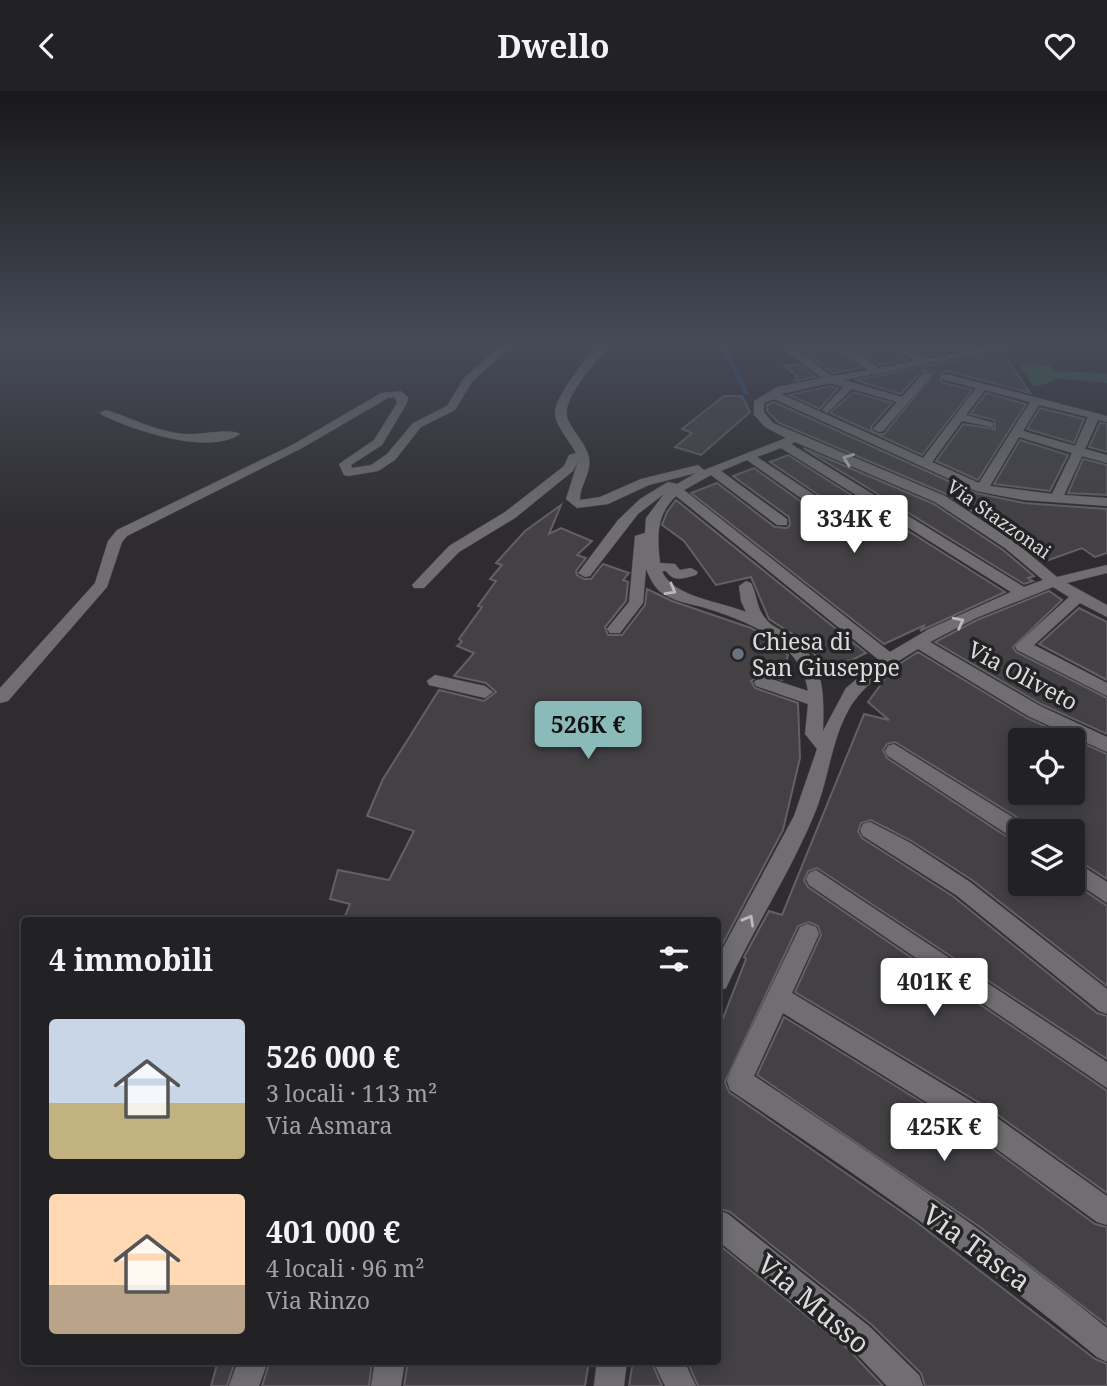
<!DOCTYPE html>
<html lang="it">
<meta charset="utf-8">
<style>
body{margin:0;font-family:"Noto Serif",serif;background:#2a292b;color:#f1f3f6;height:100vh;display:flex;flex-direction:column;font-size:26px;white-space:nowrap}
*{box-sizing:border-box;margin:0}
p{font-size:23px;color:#a2a3a6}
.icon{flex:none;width:38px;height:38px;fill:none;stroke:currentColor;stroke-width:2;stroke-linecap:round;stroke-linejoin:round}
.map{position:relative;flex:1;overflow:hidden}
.side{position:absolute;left:21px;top:826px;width:700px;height:448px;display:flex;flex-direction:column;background:#222123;border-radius:7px;box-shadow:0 4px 18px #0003,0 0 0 2px #3f3e41}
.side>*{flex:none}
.controls{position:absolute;left:1008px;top:637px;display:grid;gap:14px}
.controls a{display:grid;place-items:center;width:77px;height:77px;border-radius:7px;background:#222123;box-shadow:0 4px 18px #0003,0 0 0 2px #3f3e41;font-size:35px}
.price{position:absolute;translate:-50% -60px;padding:0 16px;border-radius:7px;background:#fff;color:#222;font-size:23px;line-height:46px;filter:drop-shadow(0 2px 4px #0008)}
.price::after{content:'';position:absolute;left:50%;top:42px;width:21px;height:16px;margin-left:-10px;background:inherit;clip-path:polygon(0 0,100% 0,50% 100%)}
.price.current{background:#8bbbb9;color:#111}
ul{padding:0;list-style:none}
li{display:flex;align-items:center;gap:21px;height:175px;padding:0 28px}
li span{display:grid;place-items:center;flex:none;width:196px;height:140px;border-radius:7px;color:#555}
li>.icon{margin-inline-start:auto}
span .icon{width:84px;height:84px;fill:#fffc;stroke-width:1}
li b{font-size:30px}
h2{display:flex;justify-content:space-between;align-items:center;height:84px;padding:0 28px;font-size:30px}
header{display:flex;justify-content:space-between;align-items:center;height:91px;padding:0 28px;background:#222123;font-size:32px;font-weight:700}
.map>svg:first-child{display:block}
.green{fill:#325f47}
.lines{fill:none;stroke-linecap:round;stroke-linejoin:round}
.stream{stroke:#224974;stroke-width:5}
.building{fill:#434144;stroke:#626062;stroke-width:2;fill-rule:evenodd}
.minor-casing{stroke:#49484a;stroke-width:1}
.minor{fill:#706e70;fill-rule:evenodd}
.oneway{stroke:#bcbabc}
.worship-dot{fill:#6b7280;stroke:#242325;stroke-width:2.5}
.labels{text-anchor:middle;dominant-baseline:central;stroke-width:7;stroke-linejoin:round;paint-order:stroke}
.far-street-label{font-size:19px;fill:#dcdbdc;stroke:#242325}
.poi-label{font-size:23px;fill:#dcdbdc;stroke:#242325;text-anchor:start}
.street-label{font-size:23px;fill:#dcdbdc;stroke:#242325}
.near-street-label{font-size:28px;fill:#dcdbdc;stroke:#242325}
</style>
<header><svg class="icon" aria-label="back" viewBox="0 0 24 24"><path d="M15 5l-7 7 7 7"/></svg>Dwello<svg class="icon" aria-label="heart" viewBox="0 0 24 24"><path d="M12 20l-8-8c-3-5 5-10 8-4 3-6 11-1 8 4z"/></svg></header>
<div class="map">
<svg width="1107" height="1295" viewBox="0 0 1107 1295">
<rect width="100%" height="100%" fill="#2e2c2f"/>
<!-- green -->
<path class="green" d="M 1019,273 L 1050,274 L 1054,280 L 1107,282 L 1107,292 L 1062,288 C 1051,288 1045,296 1033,295 Z"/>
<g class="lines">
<!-- stream -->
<path class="stream" d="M 724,255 L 746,302"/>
</g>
<!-- building -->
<g class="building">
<path d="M 822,255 L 832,255 L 861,277 L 833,282 L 800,259 Z"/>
<path d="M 852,255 L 889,255 L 907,269 L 880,274 Z"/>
<path d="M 909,255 L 979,255 L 926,265 Z"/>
<path d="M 1002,260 L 1030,302 L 947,280 L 941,281 L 941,291 L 972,299 L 922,364 L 830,322 L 853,301 L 892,312 L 871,336 L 872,340 L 878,343 L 884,343 L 935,281 L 922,279 L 901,303 L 855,289 Z"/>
<path d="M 798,273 L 816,286 L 794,290 L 797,285 L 784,275 Z"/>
<path d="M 830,295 L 838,297 L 820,318 L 789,304 Z"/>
<path d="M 986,302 L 1026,313 L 978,389 L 936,370 L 963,333 L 995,338 L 994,329 L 970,323 Z"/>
<path d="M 724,305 L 742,305 L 750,321 L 701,364 L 675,356 L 692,342 L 682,338 Z"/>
<path d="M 774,311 L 975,402 L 1024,412 L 1107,418 L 1107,462 L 1095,466 L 1082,457 L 1043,471 L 1016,449 L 946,403 L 779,332 L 767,320 L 767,314 Z"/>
<path d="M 1040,317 L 1084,328 L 1074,352 L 1027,338 Z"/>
<path d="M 1100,332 L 1107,333 L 1107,361 L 1089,356 Z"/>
<path d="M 1020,349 L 1068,364 L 1050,400 L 994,393 Z"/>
<path d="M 803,357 L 934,413 L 1003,459 L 1034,485 L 1028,487 L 1033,490 L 1024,493 Z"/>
<path d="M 788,364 L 1005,501 L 920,540 L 925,534 L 884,553 L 691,402 L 717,392 L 775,436 L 787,437 L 790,434 L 789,426 L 733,385 L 754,377 L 813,419 L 827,419 L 826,409 L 770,371 Z"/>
<path d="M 1083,368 L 1107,374 L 1107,404 L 1068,402 Z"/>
<path d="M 676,409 L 866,562 L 831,579 L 794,544 L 769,528 L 751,486 L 716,494 L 684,450 L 662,434 L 667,421 Z"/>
<path d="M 561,414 L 549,443 L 561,437 L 592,450 L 577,464 L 586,467 L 576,480 L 577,484 L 584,488 L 591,488 L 603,473 L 629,482 L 623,489 L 628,491 L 626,510 L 605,536 L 608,544 L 622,544 L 645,514 L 647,498 L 672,510 L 751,537 L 767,546 L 788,564 L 782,589 L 763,583 L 751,590 L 755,597 L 798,612 L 800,667 L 783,739 L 723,852 L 718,848 L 718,830 L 343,830 L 350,813 L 330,808 L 338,779 L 389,789 L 414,740 L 367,725 L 383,688 L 439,599 L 484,610 L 496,601 L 486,592 L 454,585 L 474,562 L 457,555 L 462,551 L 459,548 L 482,516 L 478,515 L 496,490 L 490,488 L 502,474 L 496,472 L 525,440 Z"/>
<path d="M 1049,500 L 1062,509 L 1013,556 L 1016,561 L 1107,607 L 1107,643 L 1041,613 L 935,551 L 977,529 Z"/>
<path d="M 1079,517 L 1107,531 L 1107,589 L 1039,553 Z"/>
<path d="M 918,561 L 1027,627 L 1107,663 L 1107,788 L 1073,766 L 1073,740 L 1031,740 L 1028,733 L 895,651 L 887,653 L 883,659 L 887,667 L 1012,749 L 1020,751 L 1020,793 L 1073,792 L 1107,815 L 1107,895 L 972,789 L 910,749 L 871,729 L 861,732 L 858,740 L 862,747 L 954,806 L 1097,922 L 1107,925 L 1107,968 L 817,777 L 808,780 L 804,789 L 808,796 L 1107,1000 L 1107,1102 L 988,1017 L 795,901 L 821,844 L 818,835 L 809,831 L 798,835 L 725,991 L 729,1001 L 915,1130 L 1095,1268 L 1107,1273 L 1107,1295 L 925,1295 L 921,1282 L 872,1234 L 730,1121 L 718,1117 L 718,940 L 746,868 L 744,866 L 769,820 L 782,824 L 864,623 L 889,629 L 868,611 L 893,577 ZM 1020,649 L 1073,649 L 1073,702 L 1020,702 Z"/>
<path d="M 784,926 L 967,1039 L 1095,1133 L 1107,1136 L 1107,1234 L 980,1136 L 757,984 Z"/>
<path d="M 718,1153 L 848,1258 L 883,1295 L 698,1295 L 687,1270 L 718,1270 Z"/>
<path d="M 218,1270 L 235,1270 L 227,1295 L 211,1295 Z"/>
<path d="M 270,1270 L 372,1270 L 369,1295 L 262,1295 Z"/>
<path d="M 408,1270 L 589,1270 L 585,1295 L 404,1295 Z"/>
<path d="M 633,1270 L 651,1270 L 662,1295 L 629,1295 Z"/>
</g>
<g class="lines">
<!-- minor casing -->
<g class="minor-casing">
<g id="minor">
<path d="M 500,255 L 511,255 L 472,291 L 455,319 L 421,336 L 395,369 L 378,380 L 348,385 L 344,384 L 339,373 L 374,349 L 397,312 L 395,306 L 388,307 L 302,357 L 127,445 L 122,451 L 107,496 L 8,610 L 0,612 L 0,597 L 95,492 L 108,450 L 117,439 L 294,353 L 381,302 L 401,300 L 408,306 L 407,312 L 382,354 L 351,374 L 352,377 L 371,374 L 387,363 L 413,332 L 447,315 L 464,287 Z"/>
<path d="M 598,255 L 609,255 C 597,270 559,309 568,329 C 574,342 587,354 589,367 C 592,381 579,396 580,409 L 600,406 L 641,388 L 698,374 L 704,379 L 786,347 L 765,336 L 754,324 L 754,310 L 777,296 L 822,287 L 779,255 L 790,255 L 832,285 L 868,279 L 835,255 L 847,255 L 879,277 L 914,270 L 892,255 L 904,255 L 925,268 L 994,255 L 1015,255 L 844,289 L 902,306 L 924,281 L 933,283 L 883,340 L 879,341 L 873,338 L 897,311 L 852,298 L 827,322 L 822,319 L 843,296 L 830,292 L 781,303 L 923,367 L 976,297 L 942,288 L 942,284 L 946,283 L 1107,325 L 1107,331 L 1098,329 L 1085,358 L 1107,364 L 1107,372 L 1082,365 L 1064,404 L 1107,407 L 1107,415 L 1024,409 L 976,400 L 774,308 L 764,312 L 764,321 L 773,332 L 945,405 L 1015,451 L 1057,486 L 1107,474 L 1107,482 L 1067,492 L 1107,514 L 1107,526 L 1080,512 L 1034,554 L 1107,592 L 1107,605 L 1017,559 L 1015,555 L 1069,506 L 1053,496 L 976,527 L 930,551 L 1040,615 L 1107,646 L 1107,661 L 1028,625 L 918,558 C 894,572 868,590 852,613 C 831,646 829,689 814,724 C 789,784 753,838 726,897 L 718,900 L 718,866 L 794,725 L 817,658 L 805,643 L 808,613 L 756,595 L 754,591 L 762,585 L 808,600 C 801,549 744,529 702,516 C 690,513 675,510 665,504 C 655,499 650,487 646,478 L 643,512 L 620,542 L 610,542 L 607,538 L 610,534 L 629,511 L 635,445 L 645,442 L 646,427 L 664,403 L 638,423 L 590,485 L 585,486 L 578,482 L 618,429 L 640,408 L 668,391 L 677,393 L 696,382 L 649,394 L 608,413 L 577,417 L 566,408 L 578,370 L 573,380 L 515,427 L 459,461 L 424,497 L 414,497 L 412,494 L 449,455 L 505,421 L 564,375 L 569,364 L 576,362 C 570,351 557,336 555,324 C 553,307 586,267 598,255 ZM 985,299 L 1030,311 L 979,392 L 932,371 L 962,330 L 993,336 L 993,332 L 966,324 ZM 1039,314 L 1088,326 L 1075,355 L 1023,340 ZM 1019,346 L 1072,362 L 1052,403 L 990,395 ZM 795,351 L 935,411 L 1005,457 L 1043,489 L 1024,496 L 791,353 ZM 781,357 L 1011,501 L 929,538 L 890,561 L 684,399 L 711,384 L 777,434 L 787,434 L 787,428 L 721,380 L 747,369 L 815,417 L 825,417 L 825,411 L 757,366 ZM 676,405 L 879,569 L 846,597 L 823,640 C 824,601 825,572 792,546 C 784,540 770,535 765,527 C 756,516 757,503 751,492 L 746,490 L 739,495 L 741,510 L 746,521 C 722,511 672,506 662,480 L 666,480 C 674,492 684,487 696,484 L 698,481 L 691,477 L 680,479 L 675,473 L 660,472 C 657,445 656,424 676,405 Z"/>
<path d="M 106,319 C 133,327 156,341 186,343 C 199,344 231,337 240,343 C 209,365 133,339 102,324 L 100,322 Z"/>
<path d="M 435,584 L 485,595 L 493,601 L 485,607 L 429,594 L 427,590 Z"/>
<path d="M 894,653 L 1027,735 L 1029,740 L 1020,740 L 1020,749 L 1013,747 L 888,665 L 885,660 L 888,655 Z"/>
<path d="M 870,731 L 909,751 L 970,791 L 1107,898 L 1107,923 L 1099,920 L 956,804 L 863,745 L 860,739 L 863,733 Z"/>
<path d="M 1073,769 L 1107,791 L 1107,812 L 1073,789 Z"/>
<path d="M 816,779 L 1107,971 L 1107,997 L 809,794 L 806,788 L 809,782 Z"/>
<path d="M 808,833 L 816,836 L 819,843 L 792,902 L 986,1019 L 1107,1105 L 1107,1134 L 1097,1131 L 968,1037 L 783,922 L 754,985 C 875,1065 995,1145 1107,1237 L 1107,1271 L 1097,1266 C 980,1169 856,1083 730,999 L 727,990 L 730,981 L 800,836 Z"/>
<path d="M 718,1119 L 728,1123 L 870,1236 L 919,1284 L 923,1295 L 887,1295 L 850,1256 L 718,1150 Z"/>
<path d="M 238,1270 L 268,1270 L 259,1295 L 229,1295 Z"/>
<path d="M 375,1270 L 405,1270 L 401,1295 L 371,1295 Z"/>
<path d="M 597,1270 L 627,1270 L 624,1295 L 594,1295 Z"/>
<path d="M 653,1270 L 684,1270 L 696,1295 L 665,1295 Z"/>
</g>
</g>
<!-- minor -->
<use href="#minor" class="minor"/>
</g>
<!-- one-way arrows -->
<defs><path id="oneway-chevron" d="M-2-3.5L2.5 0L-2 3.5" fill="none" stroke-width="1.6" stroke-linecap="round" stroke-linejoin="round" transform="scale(1.75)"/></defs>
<g class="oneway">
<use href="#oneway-chevron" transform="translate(848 368) rotate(-159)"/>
<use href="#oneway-chevron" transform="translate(671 499) rotate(29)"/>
<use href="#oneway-chevron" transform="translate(959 531) rotate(-27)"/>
<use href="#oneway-chevron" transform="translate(749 829) rotate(-61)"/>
</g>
<!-- sky -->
<linearGradient id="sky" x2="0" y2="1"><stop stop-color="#19181a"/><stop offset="0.58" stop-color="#464b58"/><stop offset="1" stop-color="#464b58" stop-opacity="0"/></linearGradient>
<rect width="1107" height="436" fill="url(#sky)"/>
<!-- markers -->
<circle class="worship-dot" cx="738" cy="563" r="7"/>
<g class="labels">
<!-- far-street labels -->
<g class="far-street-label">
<text transform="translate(999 428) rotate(35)">Via Stazzonai</text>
</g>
<!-- poi labels -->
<g class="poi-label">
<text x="752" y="550">Chiesa di<tspan x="752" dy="26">San Giuseppe</tspan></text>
</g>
<!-- street labels -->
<g class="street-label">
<text transform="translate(1023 584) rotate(28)">Via Oliveto</text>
</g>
<!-- near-street labels -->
<g class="near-street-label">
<text transform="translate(977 1156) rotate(36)">Via Tasca</text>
<text transform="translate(814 1212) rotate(40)">Via Musso</text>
</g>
</g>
</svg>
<div class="controls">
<a><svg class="icon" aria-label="locate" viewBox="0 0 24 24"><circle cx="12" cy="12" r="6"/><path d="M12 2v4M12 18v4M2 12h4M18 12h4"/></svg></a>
<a><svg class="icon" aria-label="layers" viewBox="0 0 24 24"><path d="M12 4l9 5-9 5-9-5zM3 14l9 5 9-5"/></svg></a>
</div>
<b class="price" style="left:854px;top:464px">334K €</b>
<b class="price current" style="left:588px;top:670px">526K €</b>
<b class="price" style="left:934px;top:927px">401K €</b>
<b class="price" style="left:944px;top:1072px">425K €</b>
<section class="side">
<h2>4 immobili<svg class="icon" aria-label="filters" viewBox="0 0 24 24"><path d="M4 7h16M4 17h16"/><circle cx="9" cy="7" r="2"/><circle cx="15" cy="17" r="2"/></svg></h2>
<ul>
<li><span style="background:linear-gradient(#c9d6e8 60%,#c2b280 0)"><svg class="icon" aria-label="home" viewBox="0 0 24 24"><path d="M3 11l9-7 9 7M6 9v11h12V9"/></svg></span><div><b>526 000 €</b><p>3 locali · 113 m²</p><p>Via Asmara</p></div></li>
<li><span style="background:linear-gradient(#ffd9b3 65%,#b9a48a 0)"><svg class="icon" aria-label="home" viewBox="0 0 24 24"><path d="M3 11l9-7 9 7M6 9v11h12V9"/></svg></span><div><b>401 000 €</b><p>4 locali · 96 m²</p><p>Via Rinzo</p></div></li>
</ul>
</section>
</div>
